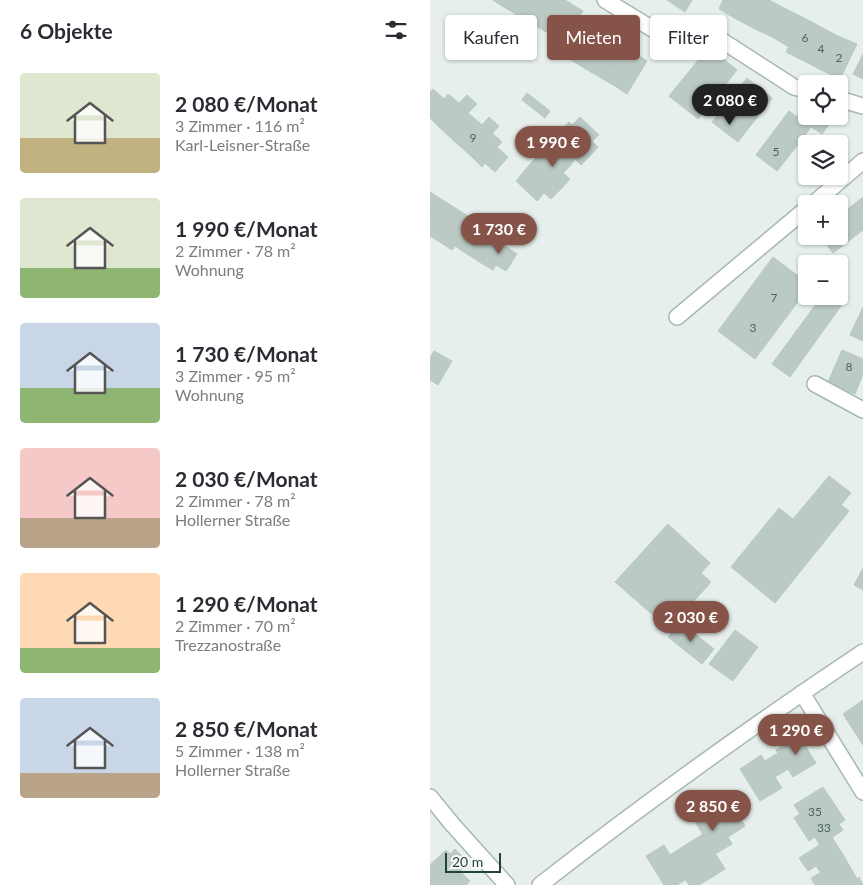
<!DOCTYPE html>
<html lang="de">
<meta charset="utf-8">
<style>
body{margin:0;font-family:Lato,sans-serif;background:#f2f2f3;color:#2b2b33;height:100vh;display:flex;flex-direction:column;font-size:19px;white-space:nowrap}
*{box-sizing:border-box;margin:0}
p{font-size:16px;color:#7c7c81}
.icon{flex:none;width:28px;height:28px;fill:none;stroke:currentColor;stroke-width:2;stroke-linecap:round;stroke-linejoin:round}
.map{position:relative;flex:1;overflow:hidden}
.drawer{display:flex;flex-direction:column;background:#fff;width:430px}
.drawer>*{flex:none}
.top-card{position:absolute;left:15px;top:15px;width:342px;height:45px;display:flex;gap:10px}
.controls{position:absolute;left:368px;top:75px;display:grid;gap:10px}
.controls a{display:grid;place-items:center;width:50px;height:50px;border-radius:5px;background:#fff;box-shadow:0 1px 4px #0004;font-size:25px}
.scale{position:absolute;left:15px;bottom:12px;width:56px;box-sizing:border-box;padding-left:5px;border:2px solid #24423a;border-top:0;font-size:14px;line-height:18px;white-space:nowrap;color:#24423a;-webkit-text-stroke:4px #f7fbf9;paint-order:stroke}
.price{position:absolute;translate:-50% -42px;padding:0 11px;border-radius:18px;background:#855347;color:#fff;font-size:16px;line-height:32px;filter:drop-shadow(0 1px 2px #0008)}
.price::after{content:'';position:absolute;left:50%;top:30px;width:15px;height:11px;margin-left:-8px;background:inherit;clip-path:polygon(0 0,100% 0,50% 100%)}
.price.selected{background:#222;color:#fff}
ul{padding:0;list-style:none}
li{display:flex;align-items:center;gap:15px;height:125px;padding:0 20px}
li span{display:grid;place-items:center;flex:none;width:140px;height:100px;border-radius:5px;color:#555}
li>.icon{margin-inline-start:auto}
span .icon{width:60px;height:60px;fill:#fffc;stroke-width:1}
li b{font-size:21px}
h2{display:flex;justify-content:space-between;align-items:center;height:60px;padding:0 20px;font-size:21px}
.chip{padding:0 18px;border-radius:5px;background:#fff;box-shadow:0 1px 4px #0004;font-size:18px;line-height:45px}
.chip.selected{background:#855347;color:#fff}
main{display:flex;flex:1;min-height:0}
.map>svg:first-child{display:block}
.building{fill:#bbcac4;stroke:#b8c9c2}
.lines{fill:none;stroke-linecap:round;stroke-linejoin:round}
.minor-casing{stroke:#a8b8b2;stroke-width:18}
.minor{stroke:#fff;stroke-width:15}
.labels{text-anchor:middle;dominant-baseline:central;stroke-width:4;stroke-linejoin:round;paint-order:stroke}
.number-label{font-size:12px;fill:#4a645c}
</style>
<main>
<section class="drawer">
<h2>6 Objekte<svg class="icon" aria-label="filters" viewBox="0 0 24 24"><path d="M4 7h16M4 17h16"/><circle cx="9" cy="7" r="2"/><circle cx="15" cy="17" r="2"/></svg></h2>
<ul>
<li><span style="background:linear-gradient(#dfe7d0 65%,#c2b280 0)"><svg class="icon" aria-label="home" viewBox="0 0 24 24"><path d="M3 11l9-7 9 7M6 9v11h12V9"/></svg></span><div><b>2 080 €/Monat</b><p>3 Zimmer · 116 m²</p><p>Karl-Leisner-Straße</p></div></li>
<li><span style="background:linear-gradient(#dfe7d0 70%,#8fb573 0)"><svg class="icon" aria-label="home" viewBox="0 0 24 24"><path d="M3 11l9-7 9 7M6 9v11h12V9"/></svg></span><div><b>1 990 €/Monat</b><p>2 Zimmer · 78 m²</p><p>Wohnung</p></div></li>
<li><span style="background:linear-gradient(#c9d6e8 65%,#8fb573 0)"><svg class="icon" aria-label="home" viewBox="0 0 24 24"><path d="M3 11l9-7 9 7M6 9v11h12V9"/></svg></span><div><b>1 730 €/Monat</b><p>3 Zimmer · 95 m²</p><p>Wohnung</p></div></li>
<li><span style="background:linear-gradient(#f6c9c9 70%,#b9a48a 0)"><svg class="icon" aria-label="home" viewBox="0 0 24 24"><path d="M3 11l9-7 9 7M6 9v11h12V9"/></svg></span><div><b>2 030 €/Monat</b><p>2 Zimmer · 78 m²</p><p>Hollerner Straße</p></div></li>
<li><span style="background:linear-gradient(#ffd9b3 75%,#8fb573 0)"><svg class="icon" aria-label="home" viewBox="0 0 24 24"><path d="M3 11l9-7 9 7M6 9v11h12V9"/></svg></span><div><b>1 290 €/Monat</b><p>2 Zimmer · 70 m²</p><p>Trezzanostraße</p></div></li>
<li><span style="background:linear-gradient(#c9d6e8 75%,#b9a48a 0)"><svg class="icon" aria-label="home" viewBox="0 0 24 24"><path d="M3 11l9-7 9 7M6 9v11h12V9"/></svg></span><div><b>2 850 €/Monat</b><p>5 Zimmer · 138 m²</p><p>Hollerner Straße</p></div></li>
</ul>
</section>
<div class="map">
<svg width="433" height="885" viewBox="0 0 433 885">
<rect width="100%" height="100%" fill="#e6efeb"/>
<!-- building -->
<g class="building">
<path d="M 63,0 L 76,0 L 72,6 Z"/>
<path d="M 76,0 L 106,0 L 94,19 L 72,6 Z"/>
<path d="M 106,0 L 132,0 L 113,30 L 94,19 Z"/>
<path d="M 132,0 L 135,0 L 153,11 L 133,42 L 113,30 Z"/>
<path d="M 237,0 L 262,0 L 255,12 Z"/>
<path d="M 293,0 L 316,0 L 306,19 L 289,9 Z"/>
<path d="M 316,0 L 339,0 L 325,29 L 306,19 Z"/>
<path d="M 339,0 L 356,9 L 342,37 L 325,29 Z"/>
<path d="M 356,9 L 374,18 L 359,47 L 342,37 Z"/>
<path d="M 374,18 L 391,27 L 374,61 L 356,52 Z"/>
<path d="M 153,23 L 173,35 L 154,68 L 133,55 Z"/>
<path d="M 391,27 L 408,36 L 391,70 L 374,61 Z"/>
<path d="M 173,35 L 192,46 L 173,79 L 154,68 Z"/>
<path d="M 408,36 L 427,44 L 410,79 L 391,70 Z"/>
<path d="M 192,46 L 206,54 L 185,86 L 173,79 Z"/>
<path d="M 279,47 L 307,70 L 268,119 L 239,96 Z"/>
<path d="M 206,54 L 217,61 L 197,94 L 185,86 Z"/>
<path d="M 433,54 L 433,79 L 423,74 Z"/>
<path d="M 317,78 L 342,98 L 335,108 L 309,88 Z"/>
<path d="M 309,88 L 335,108 L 326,119 L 301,99 Z"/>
<path d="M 3,89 L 14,99 L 18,94 L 29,103 L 8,126 L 0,118 L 0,92 Z"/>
<path d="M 97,93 L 120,111 L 115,118 L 92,100 Z"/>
<path d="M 37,95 L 47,104 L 38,113 L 44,118 L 23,140 L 8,126 Z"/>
<path d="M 301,99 L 326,119 L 317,130 L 291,111 Z"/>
<path d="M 376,103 L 376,116 L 405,116 L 392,134 L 381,127 L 367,116 Z"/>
<path d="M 291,111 L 317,130 L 308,142 L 282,122 Z"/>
<path d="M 359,111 L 381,127 L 366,147 L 344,131 Z"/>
<path d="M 59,117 L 69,126 L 42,157 L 23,140 L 44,118 L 52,125 Z"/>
<path d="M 150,117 L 169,135 L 162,141 L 168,147 L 160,156 L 132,129 L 139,122 L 142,125 Z"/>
<path d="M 132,129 L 160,156 L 151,165 L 145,159 L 141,165 L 122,148 L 126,144 L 122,140 Z"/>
<path d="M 344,131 L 366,147 L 347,171 L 326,155 Z"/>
<path d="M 63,134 L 72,142 L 67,147 L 78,157 L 65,172 L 55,163 L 52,167 L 42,157 Z"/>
<path d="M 122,148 L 141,165 L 133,173 L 140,179 L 130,190 L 101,163 L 110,154 L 113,157 Z"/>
<path d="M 101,163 L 130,190 L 121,199 L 114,193 L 107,201 L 86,181 Z"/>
<path d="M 0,192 L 11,199 L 0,215 Z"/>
<path d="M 433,197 L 433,230 L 403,253 L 390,236 L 409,236 L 409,216 Z"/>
<path d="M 11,199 L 30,211 L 10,242 L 0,236 L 0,215 Z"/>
<path d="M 30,211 L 47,222 L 31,250 L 25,246 L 22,250 L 10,242 Z"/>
<path d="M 47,222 L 68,235 L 51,263 L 31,250 Z"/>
<path d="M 68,235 L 79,241 L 75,246 L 87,254 L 76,271 L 66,265 L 63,270 L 51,263 Z"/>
<path d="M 343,257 L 376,282 L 376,291 L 325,359 L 288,331 Z"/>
<path d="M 392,296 L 398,296 L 411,306 L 360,377 L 342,364 Z"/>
<path d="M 433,307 L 433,341 L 420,335 Z"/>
<path d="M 412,350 L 433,359 L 433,374 L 425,394 L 398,382 Z"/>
<path d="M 4,351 L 22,361 L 8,385 L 0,380 L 0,358 Z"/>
<path d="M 399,476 L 421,493 L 411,505 L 419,511 L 345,603 L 301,567 L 349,508 L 363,519 Z"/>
<path d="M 238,524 L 280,563 L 271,573 L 281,582 L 239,629 L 185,582 Z"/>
<path d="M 433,568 L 433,590 L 424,585 Z"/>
<path d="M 250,622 L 284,649 L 272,664 L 238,637 Z"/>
<path d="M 305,630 L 328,647 L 303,681 L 279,664 Z"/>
<path d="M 433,700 L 433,745 L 413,714 Z"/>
<path d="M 369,736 L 386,763 L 363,777 L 346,750 Z"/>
<path d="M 348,753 L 358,769 L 345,777 L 335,761 Z"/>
<path d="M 331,755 L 352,788 L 330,801 L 310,769 Z"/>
<path d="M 393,787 L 407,808 L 372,830 L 364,818 L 370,814 L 364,805 Z"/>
<path d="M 294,791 L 315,826 L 298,837 L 277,802 Z"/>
<path d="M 407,808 L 415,820 L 409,824 L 413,830 L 390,846 L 385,837 L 379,841 L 372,830 Z"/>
<path d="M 281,809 L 302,844 L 285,854 L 264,820 Z"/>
<path d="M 273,834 L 295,869 L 279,879 L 257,844 Z"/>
<path d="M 402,837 L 415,858 L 391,873 L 386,866 L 378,871 L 369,858 Z"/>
<path d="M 257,844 L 279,879 L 269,885 L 259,885 L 240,855 Z"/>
<path d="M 234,845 L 255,880 L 247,885 L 234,885 L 216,856 Z"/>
<path d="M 25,849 L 39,863 L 30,871 L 40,881 L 36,885 L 25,885 L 3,862 L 16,850 L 20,854 Z"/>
<path d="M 415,858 L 427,879 L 417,885 L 385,885 L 381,878 Z"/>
<path d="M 3,862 L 25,885 L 0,885 L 0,865 Z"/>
<path d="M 429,877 L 433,885 L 417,885 L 427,879 Z"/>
</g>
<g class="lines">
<!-- minor casing -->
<g class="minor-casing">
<g id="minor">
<path d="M 175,0 L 234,36"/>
<path d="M 288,38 L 364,87 L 376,90"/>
<path d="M 409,99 L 433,106"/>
<path d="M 383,204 L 433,161"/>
<path d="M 247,317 L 376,209"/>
<path d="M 385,384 L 433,410"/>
<path d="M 372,693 L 433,792"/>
<path d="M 0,797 L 22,824 L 77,885"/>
<path d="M 110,885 C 215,803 322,726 433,652"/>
</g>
</g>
<!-- minor -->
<use href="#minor" class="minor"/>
</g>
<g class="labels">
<!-- number labels -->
<g class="number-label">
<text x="375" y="37">6</text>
<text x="391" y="48">4</text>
<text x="409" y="57">2</text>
<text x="43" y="137">9</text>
<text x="346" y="151">5</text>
<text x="344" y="297">7</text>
<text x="323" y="327">3</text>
<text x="419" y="366">8</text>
<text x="385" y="811">35</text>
<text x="394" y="827">33</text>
</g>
</g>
</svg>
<div class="controls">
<a><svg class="icon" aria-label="locate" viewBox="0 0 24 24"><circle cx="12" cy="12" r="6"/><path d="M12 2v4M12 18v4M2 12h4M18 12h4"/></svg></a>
<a><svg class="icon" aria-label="layers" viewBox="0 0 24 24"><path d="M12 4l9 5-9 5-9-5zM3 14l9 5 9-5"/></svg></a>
<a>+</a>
<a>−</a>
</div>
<div class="scale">20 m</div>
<b class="price selected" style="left:300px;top:126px">2 080 €</b>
<b class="price" style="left:123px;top:168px">1 990 €</b>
<b class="price" style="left:69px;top:255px">1 730 €</b>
<b class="price" style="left:261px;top:643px">2 030 €</b>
<b class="price" style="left:366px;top:756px">1 290 €</b>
<b class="price" style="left:283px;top:832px">2 850 €</b>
<div class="top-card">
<a class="chip">Kaufen</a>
<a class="chip selected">Mieten</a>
<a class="chip">Filter</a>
</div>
</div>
</main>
